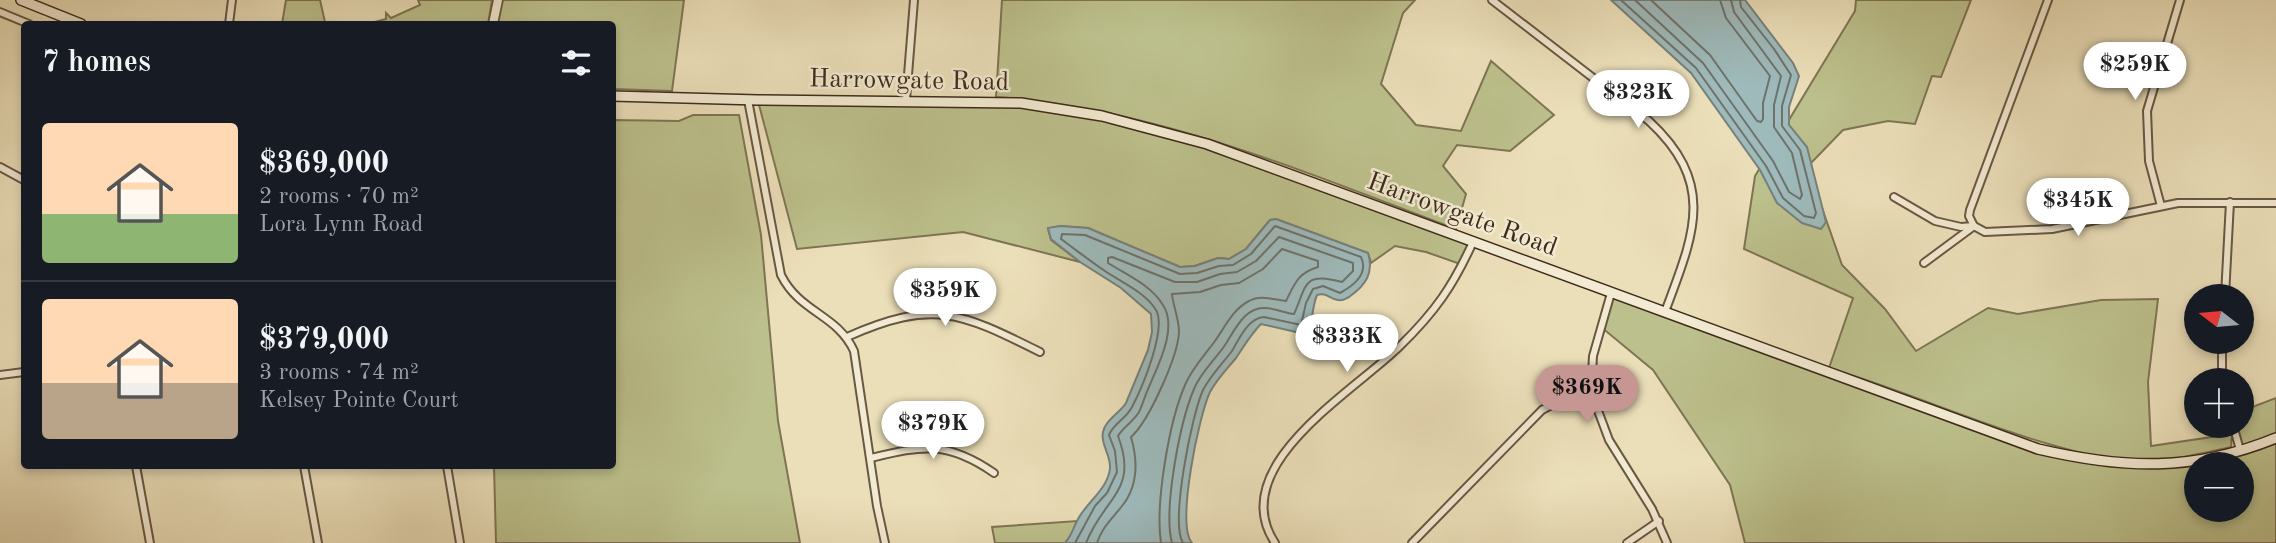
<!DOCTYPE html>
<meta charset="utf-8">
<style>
body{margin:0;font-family:"Old Standard TT",serif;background:#20242c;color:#f1f3f6;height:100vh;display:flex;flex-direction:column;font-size:26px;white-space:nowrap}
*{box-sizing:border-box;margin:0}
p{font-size:23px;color:#9ea1a6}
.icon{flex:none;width:38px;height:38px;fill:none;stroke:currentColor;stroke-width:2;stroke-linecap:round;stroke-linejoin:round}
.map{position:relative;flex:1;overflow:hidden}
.sheet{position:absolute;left:21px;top:21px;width:595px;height:448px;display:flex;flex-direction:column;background:#171b24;border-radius:7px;box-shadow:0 4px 10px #0003}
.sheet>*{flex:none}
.needle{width:46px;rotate:286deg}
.buttons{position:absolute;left:2184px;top:284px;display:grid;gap:14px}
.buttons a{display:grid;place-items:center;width:70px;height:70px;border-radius:50%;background:#171b24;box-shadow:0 4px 10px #0003;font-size:35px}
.price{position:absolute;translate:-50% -60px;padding:0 16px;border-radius:24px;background:#fff;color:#222;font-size:23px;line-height:46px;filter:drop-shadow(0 2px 4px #0008)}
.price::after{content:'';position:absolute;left:50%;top:42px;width:21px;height:16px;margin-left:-10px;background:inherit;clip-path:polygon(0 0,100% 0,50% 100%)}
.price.on{background:#c59692;color:#111}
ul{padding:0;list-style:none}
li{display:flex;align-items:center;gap:21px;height:175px;padding:0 21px}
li+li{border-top:2px solid #363941}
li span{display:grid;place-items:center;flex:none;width:196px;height:140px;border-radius:7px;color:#555}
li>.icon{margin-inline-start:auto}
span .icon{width:84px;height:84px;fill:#fffc;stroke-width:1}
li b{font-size:30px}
h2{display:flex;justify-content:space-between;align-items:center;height:84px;padding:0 21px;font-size:30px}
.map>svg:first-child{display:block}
.green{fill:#bcc08c;stroke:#7e7553;stroke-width:2;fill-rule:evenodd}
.water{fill:#9ebabb;stroke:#78807b;stroke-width:2}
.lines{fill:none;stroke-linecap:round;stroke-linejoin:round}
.shore{stroke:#6e726a;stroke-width:2}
.minor-casing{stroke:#6a5742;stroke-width:10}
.tertiary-casing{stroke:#6a5742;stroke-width:11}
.secondary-casing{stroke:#3f2a1a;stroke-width:12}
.minor{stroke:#f2ead2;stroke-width:6}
.tertiary{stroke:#f2ead2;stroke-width:8}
.secondary{stroke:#f2ead2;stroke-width:9}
.labels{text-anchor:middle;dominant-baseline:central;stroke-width:5;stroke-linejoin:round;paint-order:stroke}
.street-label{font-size:26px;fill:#3f2a1a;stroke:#f2ead2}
</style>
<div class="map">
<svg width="2276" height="543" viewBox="0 0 2276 543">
<rect width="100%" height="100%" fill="#ebdfb9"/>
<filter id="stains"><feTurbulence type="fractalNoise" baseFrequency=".00286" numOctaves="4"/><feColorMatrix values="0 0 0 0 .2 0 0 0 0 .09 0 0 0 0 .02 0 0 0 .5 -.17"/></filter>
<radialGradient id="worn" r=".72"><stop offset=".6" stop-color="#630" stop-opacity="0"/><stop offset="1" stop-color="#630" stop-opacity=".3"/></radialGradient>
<!-- green -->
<g class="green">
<path d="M 286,0 L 320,0 L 325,22 L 329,24 L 282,24 Z"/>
<path d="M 418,0 L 492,0 L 488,24 L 367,24 L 386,19 L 386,13 L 391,18 L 420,5 Z"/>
<path d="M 503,0 L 684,0 L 672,91 L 613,89 L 612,24 L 498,24 Z"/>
<path d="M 1002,0 L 1415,0 L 1403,13 L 1381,84 L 1416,125 L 1461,131 L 1491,61 L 1554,115 L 1510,151 L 1457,145 L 1443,166 L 1466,194 L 1456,229 C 1307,173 1156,108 996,97 Z"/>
<path d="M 1856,0 L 1971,0 L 1941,77 L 1932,76 L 1915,124 L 1888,121 L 1843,130 L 1810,164 L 1822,208 L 1842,265 L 1885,309 L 1916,351 L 1988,308 L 2018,314 L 2101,300 L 2158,299 L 2148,382 L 2151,446 L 2232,434 L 2231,447 C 2200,454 2169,461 2136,461 C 2107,460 2080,453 2052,445 C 1976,424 1904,390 1829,368 L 1853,298 L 1744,249 L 1755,176 L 1855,11 Z"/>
<path d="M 758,101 L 1021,103 L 1172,133 L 1473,242 L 1463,265 L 1426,252 L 1395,246 L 1371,263 L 1368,253 L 1276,219 L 1270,220 L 1246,249 L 1229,259 L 1218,258 L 1195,266 L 1180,267 L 1088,228 L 1060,226 L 1048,229 L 1051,240 L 1080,262 L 963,232 L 797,249 Z"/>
<path d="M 693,115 L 739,115 L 761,235 L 778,421 L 800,543 L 496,543 L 494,466 L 612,466 L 613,120 L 679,121 Z"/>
<path d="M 1611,293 L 2039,449 L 2155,465 L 2239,450 L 2233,425 L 2242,425 L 2242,411 L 2276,398 L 2276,543 L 1745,543 L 1730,485 L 1653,370 L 1601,327 ZM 2196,464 L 2242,464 L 2242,509 L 2196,509 Z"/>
<path d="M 1077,521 L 1072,535 L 1065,543 L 995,543 L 992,527 Z"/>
</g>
<!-- water -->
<g class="water">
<path d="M 1611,0 L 1745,0 L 1793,63 L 1799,76 L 1789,107 L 1789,125 L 1807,147 L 1826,222 L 1821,229 L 1802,223 L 1777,203 L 1760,170 L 1691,73 Z"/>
<path d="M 1276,219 L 1368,253 C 1374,273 1366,285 1349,297 C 1345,299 1343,301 1338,300 C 1329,299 1327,292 1317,295 C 1311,309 1313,326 1307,340 L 1296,332 L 1261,324 C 1251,334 1244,346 1236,358 C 1227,369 1217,379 1210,392 C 1199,415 1176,524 1192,543 L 1065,543 C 1072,535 1073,528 1078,519 C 1087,502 1108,489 1110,468 C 1111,455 1100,444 1103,432 C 1106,419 1119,414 1126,403 L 1148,350 L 1152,332 L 1151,314 L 1121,288 L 1080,262 L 1051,239 L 1048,228 L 1060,226 L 1088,228 L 1180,267 L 1195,266 L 1218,258 L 1229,259 L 1246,249 L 1270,220 Z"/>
</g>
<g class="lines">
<!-- shore -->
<g class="shore">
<path d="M 1621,0 L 1696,68 L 1766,166 L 1783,198 L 1804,216 L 1814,218 L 1816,213 L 1800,150 L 1782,126 L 1782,106 L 1791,75 L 1774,49 L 1741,7 L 1740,0"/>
<path d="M 1635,0 L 1703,63 L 1773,161 L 1789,192 L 1800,199 L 1802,195 L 1792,153 L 1774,127 L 1774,105 L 1781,76 L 1734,12 L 1731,0"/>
<path d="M 1651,0 L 1710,55 L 1757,121 L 1761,122 L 1763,119 L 1763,103 L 1770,76 L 1726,18 L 1720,0"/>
<path d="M 1075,543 L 1095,506 L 1107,493 L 1117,472 L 1115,451 L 1109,435 C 1114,423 1126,419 1132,407 C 1142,388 1167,329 1156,310 C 1145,292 1121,282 1105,271 C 1090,261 1076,250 1061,239 L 1062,234 L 1085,235 L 1180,274 L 1197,273 L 1219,266 L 1233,265 L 1251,254 L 1275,226 L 1361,257 C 1369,274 1353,286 1340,293 L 1323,286 L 1313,289 L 1306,303 L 1301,325 L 1264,317 C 1248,318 1239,339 1232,351 C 1222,364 1211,375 1203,390 C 1192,414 1170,522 1183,543"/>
<path d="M 1086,543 C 1104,497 1139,491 1118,436 C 1123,427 1133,422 1139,412 C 1143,404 1145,395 1149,387 C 1158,365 1178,328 1163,305 C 1151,285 1127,275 1108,263 L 1108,258 L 1112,257 L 1175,282 L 1197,282 L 1220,274 L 1237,272 L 1256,261 L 1279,237 L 1353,263 L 1353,271 L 1342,282 C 1303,271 1307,285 1294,314 C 1283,313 1268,305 1257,309 C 1242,313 1233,333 1225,345 C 1215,360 1201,372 1194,389 C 1180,422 1163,509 1172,543"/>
<path d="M 1097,543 C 1102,527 1112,519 1122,506 C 1138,486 1138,461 1131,437 C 1149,421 1178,356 1179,332 C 1179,318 1173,306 1172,294 L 1200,292 L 1221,285 L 1239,283 L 1263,269 L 1282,249 L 1318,261 L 1318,267 C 1298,273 1295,283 1286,301 C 1273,300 1261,294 1249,301 C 1233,309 1225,327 1215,341 C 1204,356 1192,368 1185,385 C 1169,422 1155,504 1161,543"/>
</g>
<!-- minor casing -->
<g class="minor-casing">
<g id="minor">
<path d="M 1492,0 L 1649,121 C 1718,185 1693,236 1665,312"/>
<path d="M 0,12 L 29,24"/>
<path d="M 229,24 L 232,0"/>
<path d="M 748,100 L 781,275 C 800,313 837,314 854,351 L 877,506 L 885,543"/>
<path d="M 906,100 L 914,0"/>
<path d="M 0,167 L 24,180"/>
<path d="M 1894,197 L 1935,221 L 1961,227 L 1974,226 L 1985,232 L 2052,229 L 2178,203 L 2276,203"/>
<path d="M 2161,206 L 2149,161 L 2147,111 L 2180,0"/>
<path d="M 1924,263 L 1974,226 L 1969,216 L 1970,210 L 2048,0"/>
<path d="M 1611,293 L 1593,356 L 1591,392 L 1609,440 L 1652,509 L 1667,543"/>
<path d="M 2225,296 L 2230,202"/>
<path d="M 847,337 C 933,299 960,312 1040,352"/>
<path d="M 2222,341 L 2222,380"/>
<path d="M 0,375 L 24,372"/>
<path d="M 2233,425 L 2240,450"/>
<path d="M 871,458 C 923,445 948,441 994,473"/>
<path d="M 136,466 L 150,543"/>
<path d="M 304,466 L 318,543"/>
<path d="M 447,466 L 460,543"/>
<path d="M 1275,543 C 1224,466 1355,391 1400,346 C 1435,312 1453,286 1473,242"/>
<path d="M 1412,543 L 1542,410 L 1562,399 L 1591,392"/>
<path d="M 1627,543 L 1659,521"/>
</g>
</g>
<!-- tertiary casing -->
<g class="tertiary-casing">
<path id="tertiary" d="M 493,24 L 498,0"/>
</g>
<!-- secondary casing -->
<g class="secondary-casing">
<g id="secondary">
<path d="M 21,0 L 81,24"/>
<path d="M 612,96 L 758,100 L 1021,103 L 1102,116 L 1207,144 L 2038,449 C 2124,469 2193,472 2276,438"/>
</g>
</g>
<!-- minor -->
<use href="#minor" class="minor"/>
<!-- tertiary -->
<use href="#tertiary" class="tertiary"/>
<!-- secondary -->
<use href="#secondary" class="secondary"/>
</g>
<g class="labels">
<!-- street labels -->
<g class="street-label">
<text transform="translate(909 81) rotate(1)">Harrowgate Road</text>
<text transform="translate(1462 215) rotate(20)">Harrowgate Road</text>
</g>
</g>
<rect width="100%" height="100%" filter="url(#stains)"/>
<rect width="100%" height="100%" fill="url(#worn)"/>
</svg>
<div class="buttons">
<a><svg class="needle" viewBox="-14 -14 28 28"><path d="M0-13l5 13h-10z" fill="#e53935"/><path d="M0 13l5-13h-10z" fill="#9ea1a6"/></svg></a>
<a>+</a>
<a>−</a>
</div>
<b class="price" style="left:2135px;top:102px">$259K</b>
<b class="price" style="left:1638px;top:130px">$323K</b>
<b class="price" style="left:2078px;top:238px">$345K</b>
<b class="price" style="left:945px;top:328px">$359K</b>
<b class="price" style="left:1347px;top:374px">$333K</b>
<b class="price on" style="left:1587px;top:425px">$369K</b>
<b class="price" style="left:933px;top:461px">$379K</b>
<section class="sheet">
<h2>7 homes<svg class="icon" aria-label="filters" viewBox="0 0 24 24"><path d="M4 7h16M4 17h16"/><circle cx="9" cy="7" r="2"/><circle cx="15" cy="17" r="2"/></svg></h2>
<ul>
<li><span style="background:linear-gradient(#ffd9b3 65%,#8fb573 0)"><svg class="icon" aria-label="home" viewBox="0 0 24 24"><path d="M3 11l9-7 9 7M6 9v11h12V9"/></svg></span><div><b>$369,000</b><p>2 rooms · 70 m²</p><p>Lora Lynn Road</p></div></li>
<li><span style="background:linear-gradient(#ffd9b3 60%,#b9a48a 0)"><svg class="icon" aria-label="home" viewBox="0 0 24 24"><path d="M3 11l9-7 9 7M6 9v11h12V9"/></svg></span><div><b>$379,000</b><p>3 rooms · 74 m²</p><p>Kelsey Pointe Court</p></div></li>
</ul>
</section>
</div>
